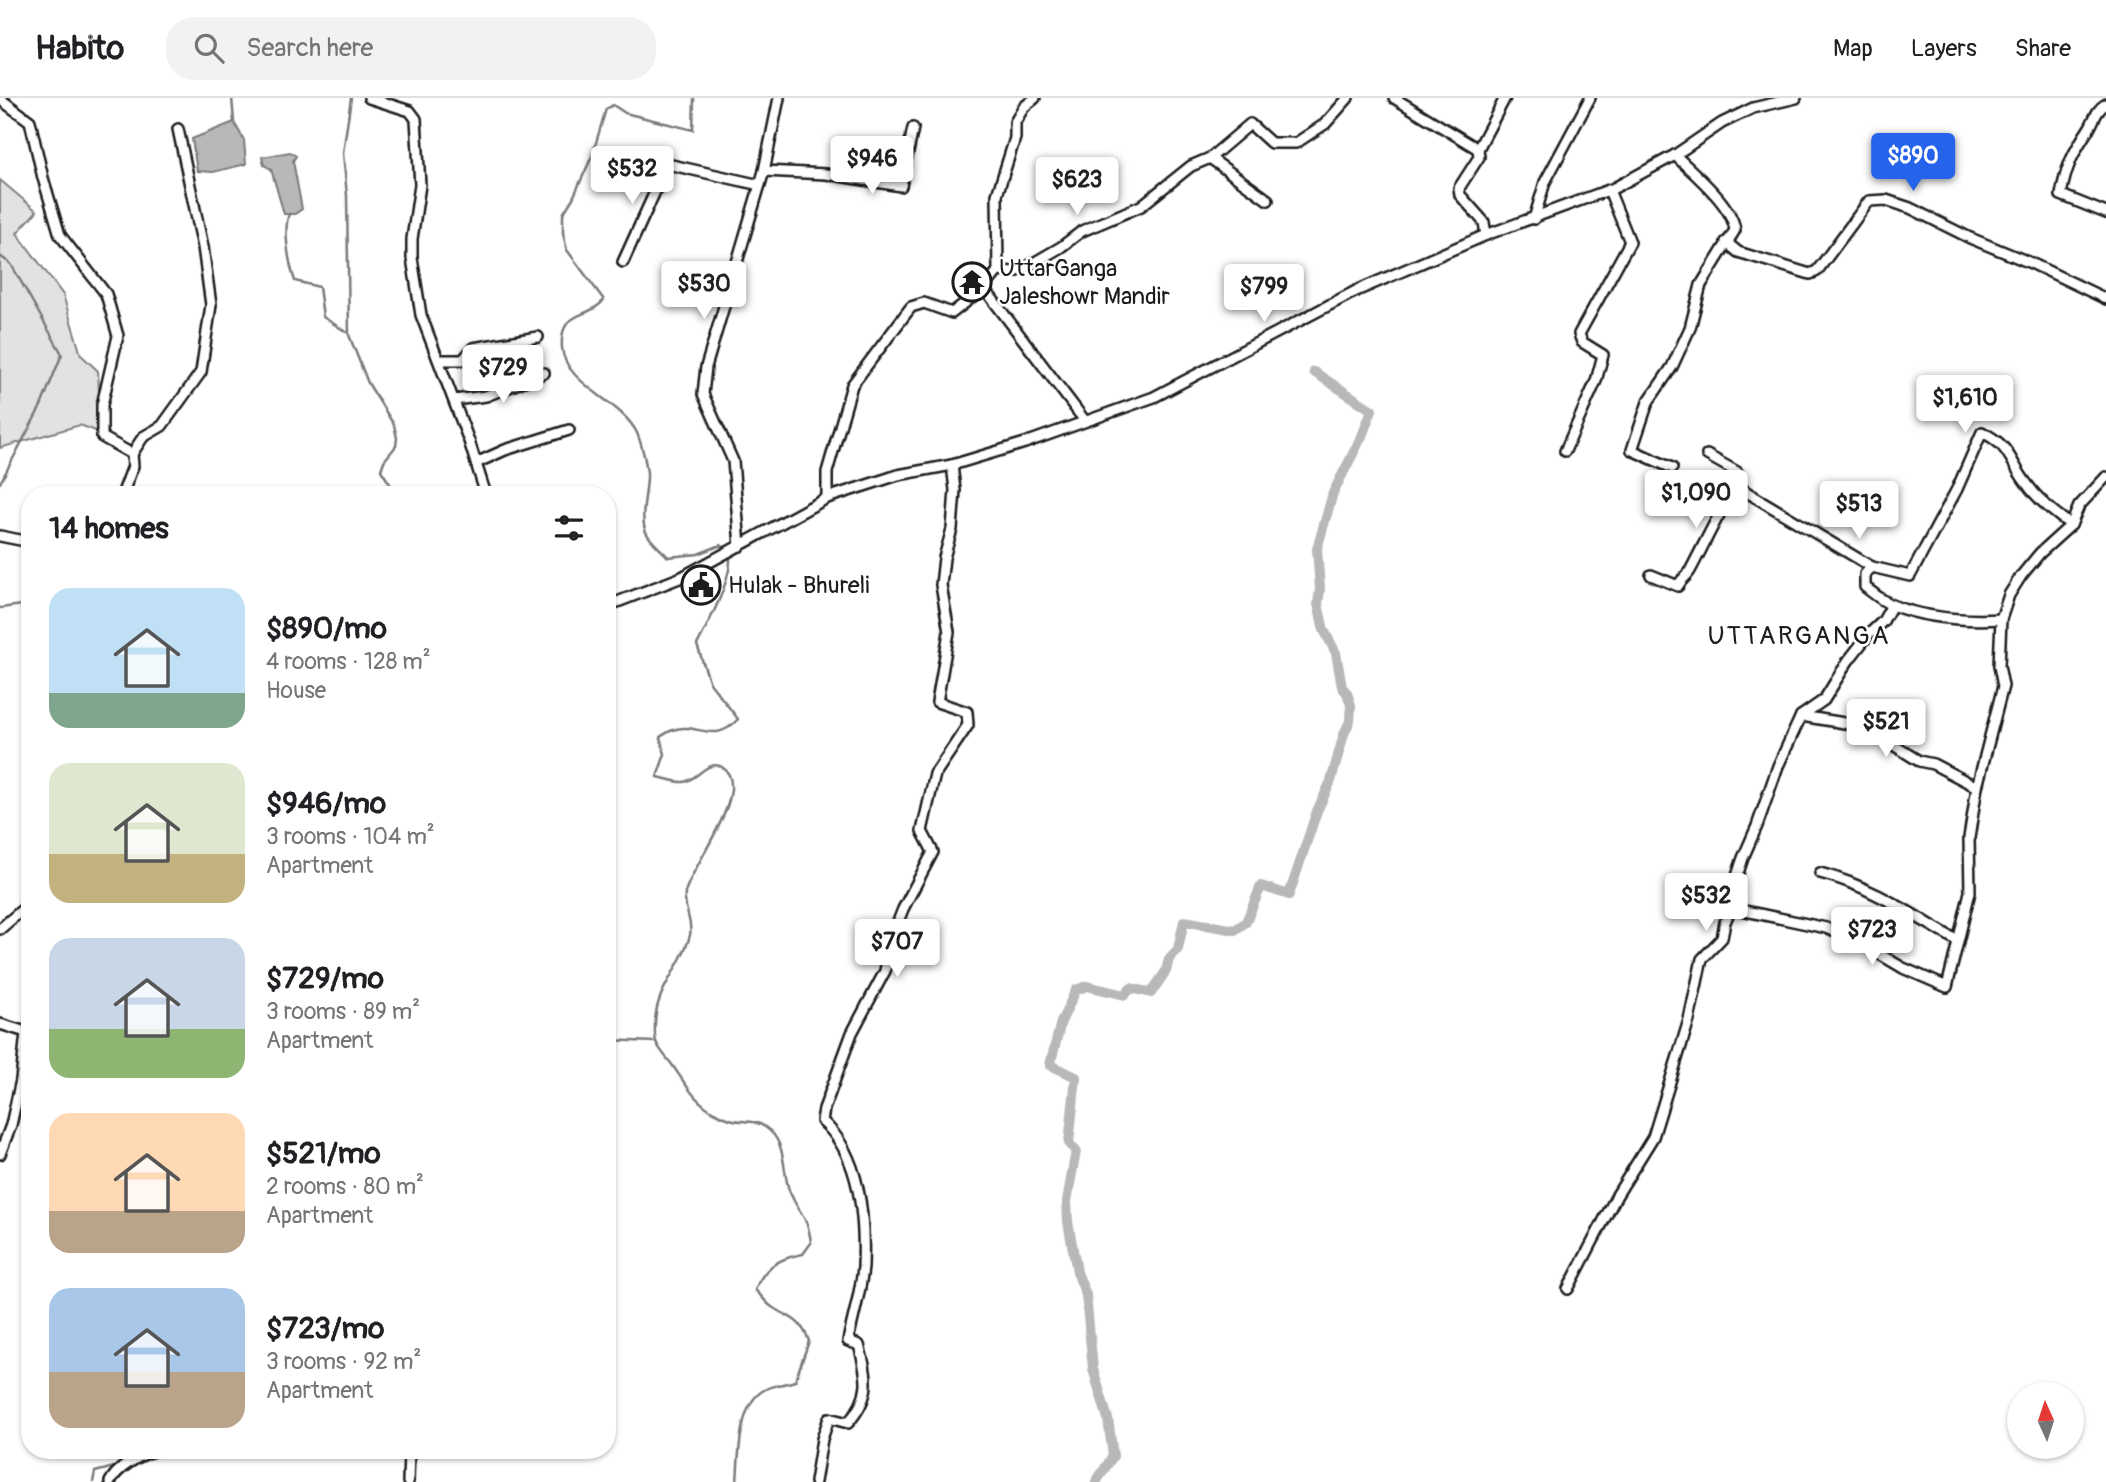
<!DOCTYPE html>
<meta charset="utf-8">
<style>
body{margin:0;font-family:Pangolin,sans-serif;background:#f2f2f2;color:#202124;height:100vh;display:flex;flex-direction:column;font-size:26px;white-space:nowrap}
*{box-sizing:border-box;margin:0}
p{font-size:23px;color:#757577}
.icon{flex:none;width:38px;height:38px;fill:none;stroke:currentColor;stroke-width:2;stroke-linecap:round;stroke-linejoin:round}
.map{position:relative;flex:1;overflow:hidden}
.drawer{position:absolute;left:21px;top:388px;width:595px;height:973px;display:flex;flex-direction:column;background:#fff;border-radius:28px;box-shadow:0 2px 5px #0004}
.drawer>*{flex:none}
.needle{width:46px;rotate:357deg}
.buttons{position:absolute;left:2007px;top:1284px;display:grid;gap:14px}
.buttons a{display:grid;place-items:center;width:77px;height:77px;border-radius:50%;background:#fff;box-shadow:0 2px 5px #0004;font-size:35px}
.price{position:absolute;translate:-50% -60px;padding:0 16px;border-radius:7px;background:#fff;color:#222;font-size:23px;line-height:46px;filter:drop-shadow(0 2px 4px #0008)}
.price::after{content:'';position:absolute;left:50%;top:42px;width:21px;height:16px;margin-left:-10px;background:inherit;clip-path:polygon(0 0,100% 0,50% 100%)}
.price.selected{background:#2563eb;color:#fff}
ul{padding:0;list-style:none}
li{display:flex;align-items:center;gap:21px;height:175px;padding:0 28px}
li span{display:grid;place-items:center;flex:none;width:196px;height:140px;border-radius:21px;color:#555}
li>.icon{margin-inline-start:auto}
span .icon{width:84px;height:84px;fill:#fffc;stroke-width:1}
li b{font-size:30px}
h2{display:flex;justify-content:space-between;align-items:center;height:84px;padding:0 28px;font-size:30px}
header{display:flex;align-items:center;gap:42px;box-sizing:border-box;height:98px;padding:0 35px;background:#fff;border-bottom:2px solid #e0e0e0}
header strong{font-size:33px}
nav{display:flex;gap:38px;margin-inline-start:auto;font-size:24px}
.search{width:490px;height:63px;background:#f2f2f2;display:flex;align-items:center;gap:18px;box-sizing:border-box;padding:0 24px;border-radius:28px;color:#757577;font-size:26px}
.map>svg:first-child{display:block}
.green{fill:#e2e2e2;stroke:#7f7f7f;stroke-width:2}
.water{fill:#b8b8b8;stroke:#7a7a7a;stroke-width:2}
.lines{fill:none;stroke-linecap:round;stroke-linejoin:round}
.stream{stroke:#7a7a7a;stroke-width:2.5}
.canal{stroke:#b8b8b8;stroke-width:10}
.minor-casing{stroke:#1c1c1c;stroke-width:14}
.minor{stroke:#fff;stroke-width:9}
.labels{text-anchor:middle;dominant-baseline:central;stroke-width:5;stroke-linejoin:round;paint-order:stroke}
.poi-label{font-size:24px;fill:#1c1c1c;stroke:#fff;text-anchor:start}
.neighbourhood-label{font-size:26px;letter-spacing:2px;fill:#1c1c1c;stroke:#fff}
</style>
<header>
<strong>Habito</strong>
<div class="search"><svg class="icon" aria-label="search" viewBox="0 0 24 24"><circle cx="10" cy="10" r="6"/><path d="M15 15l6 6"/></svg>Search here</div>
<nav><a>Map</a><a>Layers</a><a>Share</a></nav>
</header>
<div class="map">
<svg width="2106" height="1384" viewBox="0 0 2106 1384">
<rect width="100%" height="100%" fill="#fff"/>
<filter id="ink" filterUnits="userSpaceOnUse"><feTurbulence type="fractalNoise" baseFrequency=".0143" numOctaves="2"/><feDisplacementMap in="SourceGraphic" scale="14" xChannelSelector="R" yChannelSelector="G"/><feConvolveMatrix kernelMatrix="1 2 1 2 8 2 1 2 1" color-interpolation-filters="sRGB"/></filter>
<g filter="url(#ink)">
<!-- green -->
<path class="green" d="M 0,82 L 37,113 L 17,135 L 63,197 L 81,257 L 98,273 L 101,335 L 80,327 L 0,350 Z"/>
<!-- water -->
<g class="water">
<path d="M 234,24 L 244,42 L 246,66 L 213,74 L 197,73 L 192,41 Z"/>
<path d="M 290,54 L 296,58 L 293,63 L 302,111 L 295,116 L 284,116 L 271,71 L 264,67 L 262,59 Z"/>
</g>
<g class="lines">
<!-- stream -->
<g class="stream">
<path d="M 232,0 L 234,24"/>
<path d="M 351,0 L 343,55 L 347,98 L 349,237 L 368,285 L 394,327 L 397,340 L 396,348 L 384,363 L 381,372 L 397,397"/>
<path d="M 694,0 L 693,32 L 625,15 L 613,7 L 606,11 L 592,58 L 573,100 L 563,116 L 563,135 L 567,152 L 604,202 C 588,222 559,211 562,250 C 565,286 619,302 636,333 C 641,343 646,364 647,375 C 648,391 639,419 646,434 C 650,443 661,451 668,459 L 698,456 L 721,447 C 725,450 730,454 730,460 C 731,483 708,526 697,547 L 710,585 L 738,621 C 720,641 709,633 687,630 C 676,629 668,634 660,639 L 665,656 L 657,679 C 665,680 676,685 684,684 C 696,682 709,661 722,669 C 755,690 689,771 685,795 C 683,809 693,824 690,837 C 683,868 655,890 655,926 C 655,932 654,941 657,946 C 661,954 668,961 673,968 C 690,993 699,1011 730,1021 C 742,1025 754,1021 765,1029 C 787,1043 782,1071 789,1092 C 798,1115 808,1117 811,1145 L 803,1156 C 779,1160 764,1169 755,1192 C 761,1197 766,1205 772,1209 C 791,1221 800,1220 809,1243 L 795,1283 C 786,1286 773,1287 764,1292 C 738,1306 739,1359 737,1384"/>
<path d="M 289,116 C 283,132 289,166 295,183 L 319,189 L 323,219 L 348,235"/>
<path d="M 0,158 L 11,166 L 62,256 L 41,308 L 0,385"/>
<path d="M 0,510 L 30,506"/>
<path d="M 607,942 L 655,944"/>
<path d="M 27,1001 L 27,1022 L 30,1026"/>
<path d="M 93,1384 L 95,1374 L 118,1368 L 127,1353"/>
</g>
<!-- canal -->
<path class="canal" d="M 1096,1384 L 1113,1358 L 1108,1321 L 1093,1271 L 1086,1197 L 1077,1174 L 1068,1124 L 1067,1103 L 1076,1053 L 1069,1045 L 1076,979 L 1050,967 L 1061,924 L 1076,892 L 1087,888 L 1125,897 L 1131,890 L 1151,895 L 1166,873 L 1169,861 L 1178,851 L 1184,823 L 1235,832 L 1246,824 L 1261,788 L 1289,797 L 1317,713 L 1331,683 L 1344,636 L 1350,623 L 1351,607 L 1347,595 L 1342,589 L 1336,555 L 1324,532 L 1318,506 L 1320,491 L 1317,451 L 1333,395 L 1362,338 L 1372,312 L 1314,274"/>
<!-- minor casing -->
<g class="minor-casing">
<g id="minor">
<path d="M 369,0 L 410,13 L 416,21 L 420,87 L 412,141 L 412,160 L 421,217 L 469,343 L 486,397"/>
<path d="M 1394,0 L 1478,51 L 1479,59 L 1459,90 L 1460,97 L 1484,124 L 1486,137"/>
<path d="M 0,1 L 30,23 L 43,80 L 60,137 L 106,196 L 118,238 L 102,307 L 102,339 L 132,356 L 133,368 L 122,397"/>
<path d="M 2106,6 C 2097,11 2095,20 2090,29 C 2074,53 2066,68 2061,97 L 2106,115"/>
<path d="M 1478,51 L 1505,0"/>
<path d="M 632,58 L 760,87"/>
<path d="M 1210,60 L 1268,102"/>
<path d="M 764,73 L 826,76 L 901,88 L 913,30"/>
<path d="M 1534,121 L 1545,84 L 1590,0"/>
<path d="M 1726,144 L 1738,154 L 1810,176 L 1817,173 L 1869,103 L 1886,102 L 1910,110 L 1970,140 L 2031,165 L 2106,201"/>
<path d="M 623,164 L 668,65"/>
<path d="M 998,173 L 997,97 L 1015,40 L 1015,24 L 1024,9 L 1035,0"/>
<path d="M 439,262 L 463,262 L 473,250 L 538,239"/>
<path d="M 454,302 L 486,298 L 544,275"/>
<path d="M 1085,323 L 984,190 L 998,173 L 1015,174 L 1025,170 L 1061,149 L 1082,133 L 1141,108 L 1191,68 L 1210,60 L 1250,26 L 1271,45 L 1296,45 L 1325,26 L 1348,0"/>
<path d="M 1565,353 L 1596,283 L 1603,257 L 1582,244 L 1579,236 L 1630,144 L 1609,92"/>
<path d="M 132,356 L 143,339 L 162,328 L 201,274 L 211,207 L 203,149 L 178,31"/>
<path d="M 1707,357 L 1737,374 L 1739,377 L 1738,388 L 1745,393 L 1872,469 L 1865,476 L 1865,489 C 1873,495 1882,503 1892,507 C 1925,520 1966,523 2001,521"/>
<path d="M 476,365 L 505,352 L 569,332"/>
<path d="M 1672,370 L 1632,352 L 1648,304 L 1672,269 L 1690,230 L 1701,187 L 1735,132 C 1732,106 1693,75 1675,57"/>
<path d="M 827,400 L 827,374 L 852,287 L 911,209 L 924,205 L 952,215 L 984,190"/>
<path d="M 0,438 L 30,444"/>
<path d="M 740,448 L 733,363 L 703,296 L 706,269 L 764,73 L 779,0"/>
<path d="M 1872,469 L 1910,478 L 1957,391 L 1982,334 C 2011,348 2009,363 2027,386 C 2039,403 2054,415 2071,427"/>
<path d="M 1651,477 L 1678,488 C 1681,481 1688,478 1691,471 C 1706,443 1719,412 1738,388"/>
<path d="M 607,508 L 682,479 L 827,400 L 898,377 L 952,367 L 1025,345 L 1154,299 L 1356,193 L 1486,137 L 1614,90 L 1675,57 L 1722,25 L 1753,10 L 1796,0"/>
<path d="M 1801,618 L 1863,628 L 1919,663 L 1933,666 L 1977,689"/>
<path d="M 1820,775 C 1871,788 1911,816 1956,842"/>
<path d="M 1731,810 L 1826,830 L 1859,844 L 1903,870 L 1947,889 L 1970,794 L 1969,740 L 1977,689 L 2003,588 L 1999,568 L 2001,521 L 2009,497 L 2021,478 L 2040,455 L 2071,427 L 2079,408 L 2106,379"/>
<path d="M 0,831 L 30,805"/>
<path d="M 0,926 L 26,934 L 21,982 L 30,1001"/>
<path d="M 0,1056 L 11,1027 L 21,982"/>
<path d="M 1568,1191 L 1617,1097 L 1653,1039 L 1689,922 L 1702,861 L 1722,840 L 1725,824 L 1731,810 L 1735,784 L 1743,760 L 1757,728 L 1778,668 L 1801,618 L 1824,602 L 1848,563 L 1869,536 L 1883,523 L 1892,507"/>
<path d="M 110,1384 C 117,1370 138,1358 153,1353"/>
<path d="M 408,1384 L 409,1353"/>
<path d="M 815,1384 L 822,1341 L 829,1320 L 848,1325 C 872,1298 868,1280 859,1247 L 848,1243 C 853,1219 861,1193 863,1169 C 865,1120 861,1057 822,1023 L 824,1011 L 852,935 L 885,873 L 890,844 L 903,811 L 933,754 L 922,733 L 935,676 L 968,627 L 967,614 L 937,604 L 949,534 L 941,487 L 944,460 L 952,431 L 955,392 L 952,367"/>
</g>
</g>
<!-- minor -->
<use href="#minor" class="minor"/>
</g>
</g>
<!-- icons -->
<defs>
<g id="temple-ring" transform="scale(2.0125)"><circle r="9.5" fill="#fff" stroke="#1c1c1c" stroke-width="1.5"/><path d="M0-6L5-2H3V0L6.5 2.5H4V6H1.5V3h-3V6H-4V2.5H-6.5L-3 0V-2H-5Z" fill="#1c1c1c"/></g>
<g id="civic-ring" transform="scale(2.0125)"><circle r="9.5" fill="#fff" stroke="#1c1c1c" stroke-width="1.5"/><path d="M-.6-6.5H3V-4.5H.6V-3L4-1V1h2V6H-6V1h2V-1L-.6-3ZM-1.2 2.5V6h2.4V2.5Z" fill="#1c1c1c"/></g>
</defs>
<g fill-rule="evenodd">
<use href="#temple-ring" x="972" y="184"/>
<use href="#civic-ring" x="701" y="487"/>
</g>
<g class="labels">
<!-- poi labels -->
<g class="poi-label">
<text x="999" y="170">UttarGanga<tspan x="999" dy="28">Jaleshowr Mandir</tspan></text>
<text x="728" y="487">Hulak - Bhureli</text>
</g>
<!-- neighbourhood labels -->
<g class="neighbourhood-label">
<text x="1799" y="538">UTTARGANGA</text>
</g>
</g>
</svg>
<div class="buttons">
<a><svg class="needle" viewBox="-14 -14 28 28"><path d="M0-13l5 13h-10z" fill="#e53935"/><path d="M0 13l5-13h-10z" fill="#757577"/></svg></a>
</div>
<b class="price selected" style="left:1913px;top:95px">$890</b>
<b class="price" style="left:872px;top:98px">$946</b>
<b class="price" style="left:632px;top:108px">$532</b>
<b class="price" style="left:1077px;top:119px">$623</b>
<b class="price" style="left:704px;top:223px">$530</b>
<b class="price" style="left:1264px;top:226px">$799</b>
<b class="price" style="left:503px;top:307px">$729</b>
<b class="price" style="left:1965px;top:337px">$1,610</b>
<b class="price" style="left:1696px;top:432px">$1,090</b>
<b class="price" style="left:1859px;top:443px">$513</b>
<b class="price" style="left:1886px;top:661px">$521</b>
<b class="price" style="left:1706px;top:835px">$532</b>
<b class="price" style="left:1872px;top:869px">$723</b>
<b class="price" style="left:897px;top:881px">$707</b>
<section class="drawer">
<h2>14 homes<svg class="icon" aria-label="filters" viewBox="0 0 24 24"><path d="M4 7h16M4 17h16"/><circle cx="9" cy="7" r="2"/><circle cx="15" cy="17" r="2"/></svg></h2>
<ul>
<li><span style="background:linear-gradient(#bfe0f5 75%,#7fa58c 0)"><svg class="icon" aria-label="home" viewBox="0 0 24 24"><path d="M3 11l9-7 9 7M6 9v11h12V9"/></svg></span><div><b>$890/mo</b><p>4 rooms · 128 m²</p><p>House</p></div></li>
<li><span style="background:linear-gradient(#dfe7d0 65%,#c2b280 0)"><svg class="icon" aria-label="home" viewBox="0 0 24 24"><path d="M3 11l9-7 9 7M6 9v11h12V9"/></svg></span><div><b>$946/mo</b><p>3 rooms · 104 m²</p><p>Apartment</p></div></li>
<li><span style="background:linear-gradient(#c9d6e8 65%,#8fb573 0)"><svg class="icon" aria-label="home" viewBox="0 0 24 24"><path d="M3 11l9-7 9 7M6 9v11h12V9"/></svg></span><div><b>$729/mo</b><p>3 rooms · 89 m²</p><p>Apartment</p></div></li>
<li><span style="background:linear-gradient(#ffd9b3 70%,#b9a48a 0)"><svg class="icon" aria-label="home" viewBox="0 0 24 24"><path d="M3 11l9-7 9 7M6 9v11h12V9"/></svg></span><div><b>$521/mo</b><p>2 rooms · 80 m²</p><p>Apartment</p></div></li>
<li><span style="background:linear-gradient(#a9c7e8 60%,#b9a48a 0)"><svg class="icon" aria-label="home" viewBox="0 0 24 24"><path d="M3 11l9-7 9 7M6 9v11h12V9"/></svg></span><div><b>$723/mo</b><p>3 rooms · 92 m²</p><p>Apartment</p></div></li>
</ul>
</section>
</div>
